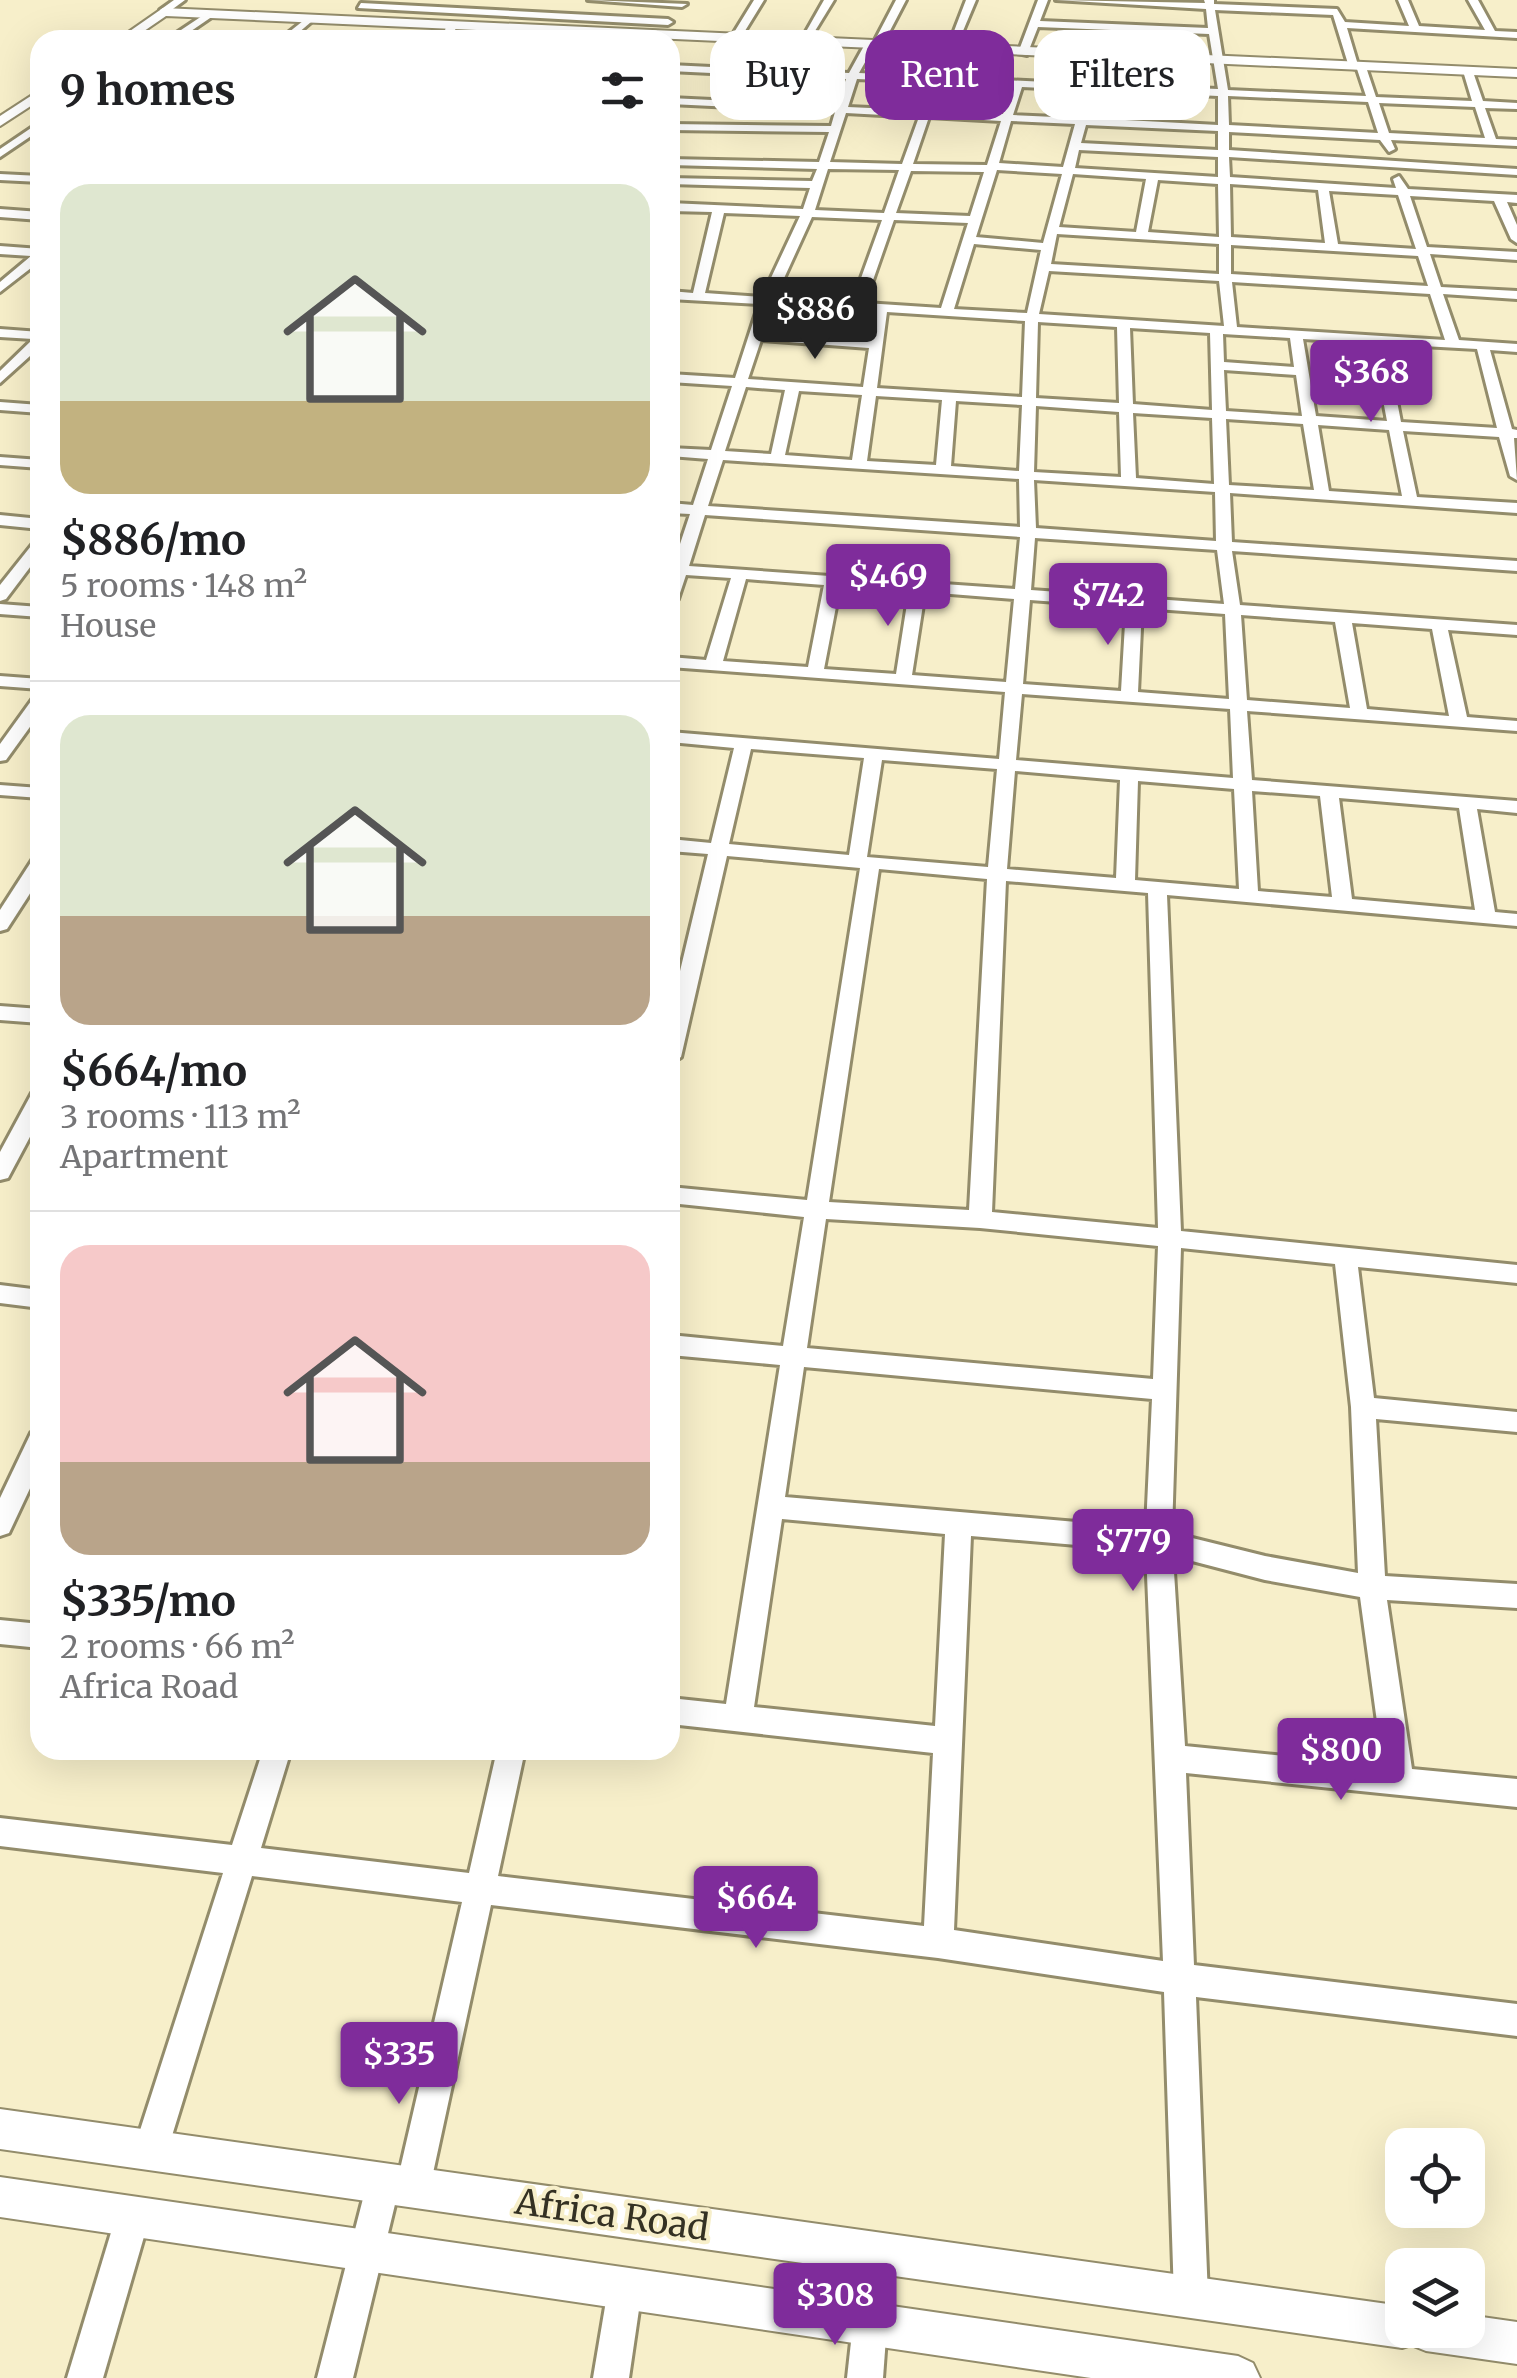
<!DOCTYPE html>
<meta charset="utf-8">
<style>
body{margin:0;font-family:Merriweather,serif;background:#f2f2f2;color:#202124;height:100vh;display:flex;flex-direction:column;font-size:38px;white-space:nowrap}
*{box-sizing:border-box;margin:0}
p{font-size:32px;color:#757577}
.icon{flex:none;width:55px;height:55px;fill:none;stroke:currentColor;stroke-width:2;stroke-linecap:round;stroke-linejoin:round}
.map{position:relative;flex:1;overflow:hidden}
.drawer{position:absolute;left:30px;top:30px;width:650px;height:1730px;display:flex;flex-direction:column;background:#fff;border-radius:30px;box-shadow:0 10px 40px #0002}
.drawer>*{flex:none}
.hud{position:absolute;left:710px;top:30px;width:655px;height:90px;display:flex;gap:20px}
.buttons{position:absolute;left:1385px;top:2128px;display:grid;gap:20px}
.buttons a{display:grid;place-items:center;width:100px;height:100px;border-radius:20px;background:#fff;box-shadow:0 10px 40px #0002;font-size:50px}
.price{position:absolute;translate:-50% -85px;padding:0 22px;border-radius:10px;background:#7f2c9b;color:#fff;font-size:32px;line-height:65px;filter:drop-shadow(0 2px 5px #0008)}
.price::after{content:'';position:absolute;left:50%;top:60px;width:30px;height:22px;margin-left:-15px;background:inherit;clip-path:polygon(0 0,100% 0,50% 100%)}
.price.on{background:#222;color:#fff}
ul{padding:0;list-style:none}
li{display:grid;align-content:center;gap:20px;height:530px;padding:0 30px}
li+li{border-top:2px solid #e0e0e0}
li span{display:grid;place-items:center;height:310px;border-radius:30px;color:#555}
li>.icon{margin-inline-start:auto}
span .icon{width:180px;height:180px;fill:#fffc;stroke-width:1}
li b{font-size:42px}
h2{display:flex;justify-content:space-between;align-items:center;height:120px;padding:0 30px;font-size:42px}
.chip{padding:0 35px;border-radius:30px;background:#fff;box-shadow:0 10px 40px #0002;font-size:35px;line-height:90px}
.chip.on{background:#7f2c9b;color:#fff}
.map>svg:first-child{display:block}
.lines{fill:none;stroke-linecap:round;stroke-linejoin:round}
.minor-casing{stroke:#938c6b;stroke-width:6}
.tertiary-casing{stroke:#938c6b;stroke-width:4}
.minor{fill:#fff;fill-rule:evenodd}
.tertiary{fill:#fff;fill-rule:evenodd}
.labels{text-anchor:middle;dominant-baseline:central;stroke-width:8;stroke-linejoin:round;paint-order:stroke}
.near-street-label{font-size:35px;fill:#343123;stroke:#f7efca}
</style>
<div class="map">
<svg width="1517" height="2378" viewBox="0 0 1517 2378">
<rect width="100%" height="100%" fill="#f7efca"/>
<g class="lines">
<!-- minor casing -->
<g class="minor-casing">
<g id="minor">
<path d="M 174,0 L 185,0 L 166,14 L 160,14 L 160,10 Z"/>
<path d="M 588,0 L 687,4 L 682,7 Z"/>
<path d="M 754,0 L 764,0 L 740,39 L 742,68 L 849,73 L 865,44 L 873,44 L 896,0 L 906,0 L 882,46 L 873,48 L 859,73 L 1087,84 L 1094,57 L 1099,54 L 1104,57 L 1097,84 L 1218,89 L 1209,34 L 1038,27 L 1027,55 L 1018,53 L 1038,0 L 1048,0 L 1040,21 L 1208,28 L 1206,9 L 1056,0 L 1205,3 L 1204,0 L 1214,0 L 1214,4 L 1337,9 L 1345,22 L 1409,26 L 1398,0 L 1408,0 L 1419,26 L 1485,30 L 1468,0 L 1478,0 L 1495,31 L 1517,32 L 1517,38 L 1347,28 L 1358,65 L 1366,67 L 1376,97 L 1472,101 L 1463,71 L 1472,69 L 1483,101 L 1517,103 L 1517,109 L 1485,108 L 1496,139 L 1517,140 L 1517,146 L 1391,140 L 1395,149 L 1389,152 L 1380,140 L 1229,132 L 1229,150 L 1517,169 L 1517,175 L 1229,157 L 1230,177 L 1396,188 L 1393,179 L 1399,176 L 1408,189 L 1517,195 L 1517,203 L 1507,202 L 1517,225 L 1517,243 L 1511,239 L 1494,201 L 1410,196 L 1427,247 L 1517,252 L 1517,260 L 1430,254 L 1441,287 L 1517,291 L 1517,299 L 1443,294 L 1459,340 L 1517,344 L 1517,352 L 1490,350 L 1512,429 L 1517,430 L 1517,438 L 1514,438 L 1517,480 L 1510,476 L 1499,437 L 1403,431 L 1417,497 L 1517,503 L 1517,513 L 1230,493 L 1232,542 L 1517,561 L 1517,571 L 1232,551 L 1240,605 L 1517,625 L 1517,635 L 1448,630 L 1467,717 L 1517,721 L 1517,731 L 1247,711 L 1252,780 L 1517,801 L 1517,813 L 1477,809 L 1495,912 L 1517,914 L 1517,926 L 1167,895 L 1181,1231 L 1517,1265 L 1517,1283 L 1358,1267 L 1374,1398 L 1517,1412 L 1517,1432 L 1376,1419 L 1385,1576 L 1517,1584 L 1517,1608 L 1387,1600 L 1412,1769 L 1517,1779 L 1517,1807 L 1186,1773 L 1194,1965 L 1517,2004 L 1517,2036 L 1196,1997 L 1208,2297 L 1203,2309 L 1191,2314 L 1179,2309 L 1174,2297 L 1164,1992 L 938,1958 L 491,1905 L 430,2187 L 425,2199 L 413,2204 L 401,2199 L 398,2192 L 353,2378 L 317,2378 L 367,2183 L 372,2171 L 384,2166 L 396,2171 L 398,2178 L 462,1902 L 252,1876 L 167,2152 L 162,2164 L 150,2169 L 138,2164 L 133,2152 L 223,1873 L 0,1846 L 0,1818 L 232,1845 L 263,1750 L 291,1750 L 261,1848 L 469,1873 L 497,1750 L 525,1750 L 498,1876 L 924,1926 L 933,1753 L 670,1724 L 670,1698 L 726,1704 L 780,1365 L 670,1355 L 670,1335 L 783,1346 L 804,1217 L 670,1203 L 670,1187 L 807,1200 L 860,868 L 727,856 L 681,1057 L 670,1064 L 670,1013 L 708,854 L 670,851 L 670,839 L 711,843 L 734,748 L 670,742 L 670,732 L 999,759 L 1005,692 L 670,667 L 670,657 L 706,660 L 731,578 L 686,575 L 678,599 L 670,604 L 670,564 L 673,565 L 690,514 L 670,513 L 670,503 L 693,505 L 708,459 L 670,456 L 670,448 L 711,450 L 732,386 L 670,382 L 670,374 L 735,378 L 759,304 L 670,299 L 670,291 L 693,293 L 712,212 L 670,211 L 670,203 L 803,209 L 810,188 L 670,184 L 670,178 L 812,181 L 817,169 L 670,165 L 670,159 L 819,162 L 829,132 L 670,130 L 670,124 L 831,126 L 835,112 L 670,104 L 670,98 L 733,101 L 732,74 L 670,71 L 670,65 L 732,68 L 730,39 ZM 1215,10 L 1333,15 L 1349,67 L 1357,69 L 1366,96 L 1228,90 ZM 742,74 L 846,79 L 837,106 L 744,101 ZM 857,79 L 1012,86 L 1003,114 L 848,107 ZM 1022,87 L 1085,90 L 1077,118 L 1013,115 ZM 1095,90 L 1218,96 L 1218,125 L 1088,118 ZM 1228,96 L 1368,102 L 1378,133 L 1229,125 ZM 1379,103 L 1475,107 L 1485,138 L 1389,133 ZM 846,113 L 919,117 L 902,164 L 830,162 ZM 929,117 L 1001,121 L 987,165 L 913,164 ZM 1011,121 L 1075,124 L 1063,167 L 999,163 ZM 1086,125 L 1218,131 L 1218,150 L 1081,143 ZM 1079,150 L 1218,157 L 1218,177 L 1075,168 ZM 828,169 L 899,170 L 884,213 L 815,210 ZM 997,170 L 1062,174 L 1043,243 L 976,237 ZM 911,171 L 984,172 L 970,216 L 896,213 ZM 1073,174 L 1146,179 L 1136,232 L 1059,227 ZM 1158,180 L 1218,184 L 1219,237 L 1148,232 ZM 1230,184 L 1318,190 L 1325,243 L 1231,237 ZM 1329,191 L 1398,195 L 1416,249 L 1338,244 ZM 724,213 L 800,216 L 762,297 L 705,293 ZM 812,217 L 882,220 L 852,303 L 775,298 ZM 894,220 L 968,223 L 941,308 L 865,303 ZM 1057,234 L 1219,244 L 1219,274 L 1051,264 ZM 974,244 L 1041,250 L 1027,313 L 954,309 ZM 1231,245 L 1418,256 L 1428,286 L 1231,274 ZM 1049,271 L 1219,281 L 1224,326 L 1039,314 ZM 1232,282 L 1430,294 L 1445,340 L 1237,327 ZM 772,305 L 874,312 L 870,340 L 763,333 ZM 887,312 L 1025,321 L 1022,397 L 877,388 ZM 1038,322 L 1117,327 L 1119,403 L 1036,398 ZM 1130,328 L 1210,333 L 1212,410 L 1133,404 ZM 1223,334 L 1290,338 L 1294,367 L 1224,362 ZM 1303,339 L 1372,343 L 1387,421 L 1316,416 ZM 761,340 L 869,348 L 863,387 L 748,379 ZM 1386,344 L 1477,349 L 1497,428 L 1401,422 ZM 1224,370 L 1296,375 L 1302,416 L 1226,411 ZM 746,387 L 785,390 L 771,454 L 725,451 ZM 799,391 L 862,395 L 852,460 L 785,455 ZM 876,396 L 942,400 L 936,465 L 867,461 ZM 956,401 L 1022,405 L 1019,471 L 951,466 ZM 1036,406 L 1119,412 L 1121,477 L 1034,472 ZM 1133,413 L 1212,418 L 1214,484 L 1136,478 ZM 1226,419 L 1303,424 L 1314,490 L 1229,485 ZM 1318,425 L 1389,430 L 1402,496 L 1329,491 ZM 723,460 L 1019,479 L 1020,527 L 708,506 ZM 1034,480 L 1215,492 L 1216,541 L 1036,528 ZM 705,515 L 1020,537 L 1015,589 L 689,566 ZM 1035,538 L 1217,550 L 1224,604 L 1031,590 ZM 746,579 L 824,585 L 808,667 L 723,661 ZM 840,586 L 909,591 L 896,674 L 824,669 ZM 925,592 L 1014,599 L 1006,682 L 912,675 ZM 1030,600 L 1126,607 L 1121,691 L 1023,684 ZM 1142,608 L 1225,614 L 1229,699 L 1138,692 ZM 1241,615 L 1335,622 L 1350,708 L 1247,700 ZM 1352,623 L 1432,629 L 1449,716 L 1367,709 ZM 1022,694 L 1230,709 L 1233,778 L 1016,760 ZM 751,749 L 864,758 L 849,855 L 729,844 ZM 882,760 L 997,769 L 988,867 L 867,857 ZM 1015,771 L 1120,780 L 1116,878 L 1007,869 ZM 1138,781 L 1234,789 L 1239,889 L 1135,880 ZM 1252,791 L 1320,796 L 1332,897 L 1258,891 ZM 1339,798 L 1459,808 L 1475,910 L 1352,899 ZM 879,869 L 987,879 L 969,1210 L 829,1202 ZM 1006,881 L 1148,893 L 1158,1228 L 992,1212 ZM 826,1219 L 980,1228 L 1158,1246 L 1153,1379 L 807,1348 ZM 1181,1248 L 1335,1264 L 1351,1407 L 1358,1573 L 1265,1556 L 1172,1533 ZM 804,1367 L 1152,1399 L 1146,1528 L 785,1497 ZM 782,1519 L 945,1534 L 935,1726 L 754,1707 ZM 971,1536 L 1146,1551 L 1163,1961 L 954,1930 ZM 1173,1556 L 1265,1580 L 1360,1597 L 1383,1766 L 1185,1746 Z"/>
<path d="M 824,0 L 834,0 L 807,44 L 799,44 Z"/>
<path d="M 966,0 L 976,0 L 955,50 L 946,52 Z"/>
<path d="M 361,3 L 668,19 L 673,22 L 668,25 L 358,8 Z"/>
<path d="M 205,14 L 213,16 L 178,40 L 166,40 Z"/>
<path d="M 308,17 L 311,22 L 290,40 L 279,40 Z"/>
<path d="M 451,23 L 456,26 L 453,40 L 443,40 L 446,26 Z"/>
<path d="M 562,29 L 570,31 L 565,40 L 555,40 Z"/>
<path d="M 40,122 L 40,130 L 0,157 L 0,149 Z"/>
<path d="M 0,174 L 40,176 L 40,182 L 0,180 Z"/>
<path d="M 0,209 L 40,212 L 40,220 L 0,217 Z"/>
<path d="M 0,246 L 40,249 L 40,261 L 0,292 L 0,282 L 31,256 L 0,254 Z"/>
<path d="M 0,329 L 40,332 L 40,347 L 0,383 L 0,371 L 33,339 L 0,337 Z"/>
<path d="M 0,402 L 40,405 L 40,413 L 0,410 Z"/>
<path d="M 0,457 L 40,460 L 40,468 L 0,465 Z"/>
<path d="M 0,515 L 40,519 L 40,529 L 0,525 Z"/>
<path d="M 40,539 L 40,554 L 6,599 L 0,601 L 0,585 L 35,541 Z"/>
<path d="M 0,604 L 40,607 L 40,617 L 0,614 Z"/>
<path d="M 0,676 L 40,679 L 40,689 L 0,686 Z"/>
<path d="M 40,696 L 40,713 L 6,760 L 0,761 L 0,744 L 34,697 Z"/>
<path d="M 0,785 L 40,788 L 40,798 L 0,795 Z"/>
<path d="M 40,857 L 40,878 L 7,929 L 0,931 L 0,910 L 33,859 Z"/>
<path d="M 0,1006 L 40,1009 L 40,1023 L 0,1020 Z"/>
<path d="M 40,1090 L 40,1118 L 8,1178 L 0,1180 L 0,1152 L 32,1093 Z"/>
<path d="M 0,1285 L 40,1290 L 40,1308 L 0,1303 Z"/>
<path d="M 40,1429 L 40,1467 L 9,1533 L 0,1536 L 0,1498 L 31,1433 Z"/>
<path d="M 0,1620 L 40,1624 L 40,1648 L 0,1644 Z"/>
<path d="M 133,2199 L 145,2204 L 150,2216 L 103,2378 L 67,2378 L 116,2216 L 121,2204 Z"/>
<path d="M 625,2272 L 637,2277 L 642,2289 L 629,2378 L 593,2378 L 608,2289 L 613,2277 Z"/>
<path d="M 870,2307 L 882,2312 L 887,2324 L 883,2378 L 847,2378 L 853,2324 L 858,2312 Z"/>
</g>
</g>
<!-- tertiary casing -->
<g class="tertiary-casing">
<g id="tertiary">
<path d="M 163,8 L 1517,69 L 1517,77 L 166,16 L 131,40 L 117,40 Z"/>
<path d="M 40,90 L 40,100 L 0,126 L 0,116 Z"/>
<path d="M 0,2109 L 1402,2306 L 1402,2330 L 1468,2330 L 1468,2315 L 1517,2322 L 1517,2364 L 1426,2351 L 1411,2345 L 1402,2348 L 0,2149 Z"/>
<path d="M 0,2177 L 1238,2356 L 1253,2363 L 1260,2378 L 1091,2378 L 0,2217 Z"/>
</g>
</g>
<!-- minor -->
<use href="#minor" class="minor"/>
<!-- tertiary -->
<use href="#tertiary" class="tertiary"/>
</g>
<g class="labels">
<!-- near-street labels -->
<g class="near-street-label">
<text transform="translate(612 2215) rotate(8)">Africa Road</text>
</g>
</g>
</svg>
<div class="buttons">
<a><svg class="icon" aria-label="locate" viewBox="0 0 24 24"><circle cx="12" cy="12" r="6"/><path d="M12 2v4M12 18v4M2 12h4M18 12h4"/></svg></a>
<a><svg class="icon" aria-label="layers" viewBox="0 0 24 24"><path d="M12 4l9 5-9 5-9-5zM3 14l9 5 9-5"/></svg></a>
</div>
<b class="price on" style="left:815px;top:362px">$886</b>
<b class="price" style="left:1371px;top:425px">$368</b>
<b class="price" style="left:888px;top:629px">$469</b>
<b class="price" style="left:1108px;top:648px">$742</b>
<b class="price" style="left:1133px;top:1594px">$779</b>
<b class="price" style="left:1341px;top:1803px">$800</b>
<b class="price" style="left:756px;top:1951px">$664</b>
<b class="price" style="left:399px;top:2107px">$335</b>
<b class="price" style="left:835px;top:2348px">$308</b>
<div class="hud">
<a class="chip">Buy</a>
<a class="chip on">Rent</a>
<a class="chip">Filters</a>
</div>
<section class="drawer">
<h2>9 homes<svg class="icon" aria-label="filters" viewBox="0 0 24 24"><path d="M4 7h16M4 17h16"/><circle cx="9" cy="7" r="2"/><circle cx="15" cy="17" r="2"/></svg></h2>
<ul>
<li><span style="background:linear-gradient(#dfe7d0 70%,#c2b280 0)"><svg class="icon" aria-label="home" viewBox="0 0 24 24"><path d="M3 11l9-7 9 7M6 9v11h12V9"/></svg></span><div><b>$886/mo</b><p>5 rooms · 148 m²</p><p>House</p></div></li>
<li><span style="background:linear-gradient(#dfe7d0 65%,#b9a48a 0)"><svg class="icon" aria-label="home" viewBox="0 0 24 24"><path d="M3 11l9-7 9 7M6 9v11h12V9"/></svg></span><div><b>$664/mo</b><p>3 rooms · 113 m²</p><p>Apartment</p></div></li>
<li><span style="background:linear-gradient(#f6c9c9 70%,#b9a48a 0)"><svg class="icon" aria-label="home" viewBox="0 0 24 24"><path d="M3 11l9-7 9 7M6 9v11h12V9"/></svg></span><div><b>$335/mo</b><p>2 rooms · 66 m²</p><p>Africa Road</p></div></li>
</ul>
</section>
</div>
